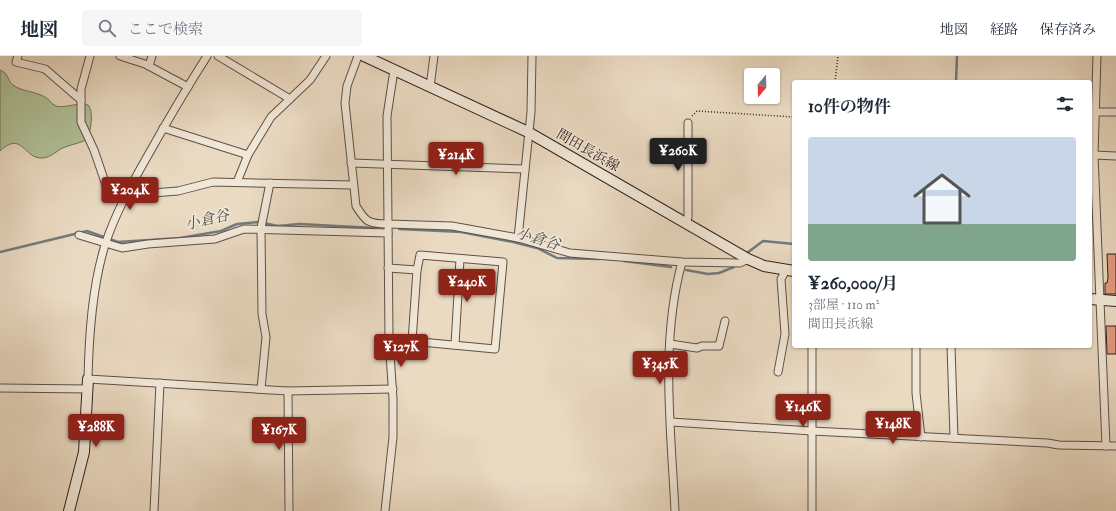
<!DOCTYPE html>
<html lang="ja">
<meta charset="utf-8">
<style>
body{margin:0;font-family:"IM FELL Double Pica","Noto Serif JP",serif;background:#f6f6f7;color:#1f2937;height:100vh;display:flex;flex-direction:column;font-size:15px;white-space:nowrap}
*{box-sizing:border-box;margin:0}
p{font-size:13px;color:#747a83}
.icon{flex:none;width:22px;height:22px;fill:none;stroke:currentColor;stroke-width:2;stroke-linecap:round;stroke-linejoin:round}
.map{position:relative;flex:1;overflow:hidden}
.side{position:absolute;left:792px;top:24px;width:300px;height:268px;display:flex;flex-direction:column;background:#fff;border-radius:4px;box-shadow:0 1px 3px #0004}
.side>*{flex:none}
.needle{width:26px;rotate:199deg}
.controls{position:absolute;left:744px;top:12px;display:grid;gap:8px}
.controls a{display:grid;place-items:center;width:36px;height:36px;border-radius:4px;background:#fff;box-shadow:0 1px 3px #0004;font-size:20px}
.price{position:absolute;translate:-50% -34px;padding:0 9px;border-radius:4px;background:#8f2418;color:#fff;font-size:13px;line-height:26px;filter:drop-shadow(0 1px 2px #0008)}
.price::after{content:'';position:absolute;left:50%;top:24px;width:12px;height:9px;margin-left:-6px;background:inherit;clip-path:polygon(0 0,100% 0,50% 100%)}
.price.active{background:#222;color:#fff}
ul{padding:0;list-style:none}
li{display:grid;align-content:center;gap:8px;height:212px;padding:0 16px}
li span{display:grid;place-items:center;height:124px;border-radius:4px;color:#555}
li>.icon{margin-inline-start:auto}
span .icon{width:72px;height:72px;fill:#fffc;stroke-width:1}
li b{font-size:17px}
h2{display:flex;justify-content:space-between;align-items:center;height:48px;padding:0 16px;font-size:17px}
header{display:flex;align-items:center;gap:24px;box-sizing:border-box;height:56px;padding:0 20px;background:#fff;border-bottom:1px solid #e0e1e3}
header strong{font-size:19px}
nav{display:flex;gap:22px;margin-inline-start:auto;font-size:14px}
.search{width:280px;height:36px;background:#f6f6f7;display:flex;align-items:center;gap:10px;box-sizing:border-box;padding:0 14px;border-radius:4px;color:#747a83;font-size:15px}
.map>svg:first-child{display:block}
.green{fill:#b0c198;stroke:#70725a}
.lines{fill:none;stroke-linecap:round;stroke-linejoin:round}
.stream{stroke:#727b7e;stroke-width:2.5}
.building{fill:#e2997e;stroke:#30221c}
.street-casing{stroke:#5e5046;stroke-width:9}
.secondary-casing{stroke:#30221c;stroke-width:12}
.path{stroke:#30221c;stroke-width:1.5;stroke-dasharray:1 2;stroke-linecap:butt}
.street{stroke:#f1e7d7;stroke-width:7}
.secondary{stroke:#f1e7d7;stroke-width:10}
.labels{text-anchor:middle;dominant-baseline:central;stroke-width:3;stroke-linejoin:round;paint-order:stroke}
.street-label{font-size:14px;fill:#30221c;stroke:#f1e7d7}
.water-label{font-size:15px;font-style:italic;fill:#514f4d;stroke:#f1e7d7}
</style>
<header>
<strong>地図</strong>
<div class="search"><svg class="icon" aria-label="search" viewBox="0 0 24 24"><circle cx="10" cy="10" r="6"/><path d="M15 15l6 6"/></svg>ここで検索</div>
<nav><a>地図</a><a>経路</a><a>保存済み</a></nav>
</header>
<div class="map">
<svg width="1116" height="455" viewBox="0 0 1116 455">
<rect width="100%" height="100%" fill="#eadac2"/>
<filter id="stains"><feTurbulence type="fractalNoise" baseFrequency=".005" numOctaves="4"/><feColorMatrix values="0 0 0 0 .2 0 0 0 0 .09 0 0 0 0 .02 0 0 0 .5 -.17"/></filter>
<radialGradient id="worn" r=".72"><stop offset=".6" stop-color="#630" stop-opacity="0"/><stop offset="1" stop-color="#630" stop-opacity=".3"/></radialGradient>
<!-- green -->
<path class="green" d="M 0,14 C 9,17 7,25 13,29 C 22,36 35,35 45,41 C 49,43 51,48 56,50 C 65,53 85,44 89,50 C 94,58 90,75 88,83 C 81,87 73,88 65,91 C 57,94 51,102 42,102 C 24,103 22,74 0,95 Z"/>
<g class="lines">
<!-- stream -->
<g class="stream">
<path d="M 956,26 L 957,0"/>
<path d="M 399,173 L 461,176 L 513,186 L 537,192 L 557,202 L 599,203"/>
<path d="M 0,196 L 87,175 L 118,186 L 180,182 L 221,175 L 237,168 L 258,166 L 278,170 L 299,168 L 375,172"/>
<path d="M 747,197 L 763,185 L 794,188"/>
<path d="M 624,205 L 671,211"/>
<path d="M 686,214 L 708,218 L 719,217 L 734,211"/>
</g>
</g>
<!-- building -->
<g class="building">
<path d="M 1107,198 L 1116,198 L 1116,238 L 1105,238 L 1105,227 L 1107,227 L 1108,222 Z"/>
<path d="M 1106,270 L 1116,270 L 1116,298 L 1107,298 Z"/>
</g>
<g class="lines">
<!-- street casing -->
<g class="street-casing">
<g id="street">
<path d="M 18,0 L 16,6 L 45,13 L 81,44"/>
<path d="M 90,0 L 81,33 L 81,66 L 94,94 L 106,129 L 129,134 L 140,138 L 178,135 L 213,126 L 353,129"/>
<path d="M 120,0 L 145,8 L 188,31"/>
<path d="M 207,0 C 186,33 166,67 147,101 C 131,129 115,158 105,189 C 92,231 89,279 88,323 L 288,335 L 393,333"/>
<path d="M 218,0 L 290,43"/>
<path d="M 358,0 L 347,30 L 345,47 L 356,150 C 366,166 368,168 388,168 L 389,283 L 393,343 L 393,381 L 385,455"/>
<path d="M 1097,0 L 1094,99 L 1116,100"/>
<path d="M 149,10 L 152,0"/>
<path d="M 394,14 L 387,60 L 388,168 L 452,170 L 518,182 L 570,197 L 682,206 L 740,207 L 748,203"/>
<path d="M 430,31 L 434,0"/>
<path d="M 1090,56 L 1116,56"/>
<path d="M 163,72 L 248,99"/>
<path d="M 1094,99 L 1106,390"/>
<path d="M 351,107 L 525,113"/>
<path d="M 237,126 L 248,99 L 271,61 L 310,24 L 326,0"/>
<path d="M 686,167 L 688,161 L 688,67"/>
<path d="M 79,179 L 122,192 L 148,188 L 215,183 L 244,173 L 388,177"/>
<path d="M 518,182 L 531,56 L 532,0"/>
<path d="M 388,212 L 417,214"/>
<path d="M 389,283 L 495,293 L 503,206 L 420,199 L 417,214 L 412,285"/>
<path d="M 670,288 L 697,292 L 702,290 L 719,290 L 725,265"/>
<path d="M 455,289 L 460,203"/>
<path d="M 812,290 L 812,455"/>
<path d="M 916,290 L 916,337 L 921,381"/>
<path d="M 951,290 L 954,382"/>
<path d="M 778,316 L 785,278 L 781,223 L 786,214"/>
<path d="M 0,332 L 88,333"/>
<path d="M 261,333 L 266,281 L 262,258 L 261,172 L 270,127"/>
<path d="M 288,335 L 289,455"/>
<path d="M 671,366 L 812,375 L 1047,387 L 1059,389 L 1116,390"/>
<path d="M 154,455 L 160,327"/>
<path d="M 675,455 C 671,373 660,286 682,206"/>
</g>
</g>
<!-- secondary casing -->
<g class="secondary-casing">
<g id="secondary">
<path d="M 364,0 L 528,76 L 748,203 L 764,210 L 794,215"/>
<path d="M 1090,243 L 1116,245"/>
<path d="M 69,455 L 84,396 L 88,323"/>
</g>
</g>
<!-- path -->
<g class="path">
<path d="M 835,26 L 838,0"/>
<path d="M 692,60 L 697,55 L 794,61"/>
</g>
<!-- street -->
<use href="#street" class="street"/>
<!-- secondary -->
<use href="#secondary" class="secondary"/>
</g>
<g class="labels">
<!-- street labels -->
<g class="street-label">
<text transform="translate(588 94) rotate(30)">間田長浜線</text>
</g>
<!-- water labels -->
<g class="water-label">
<text transform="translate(207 164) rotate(-13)">小倉谷</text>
<text transform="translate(538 183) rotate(17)">小倉谷</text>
</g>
</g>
<rect width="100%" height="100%" filter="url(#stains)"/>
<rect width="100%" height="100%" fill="url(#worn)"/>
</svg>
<div class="controls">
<a><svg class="needle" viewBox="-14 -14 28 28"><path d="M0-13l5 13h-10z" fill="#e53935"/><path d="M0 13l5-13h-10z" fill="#747a83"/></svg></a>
</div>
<b class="price active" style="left:678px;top:116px">¥260K</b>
<b class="price" style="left:456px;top:120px">¥214K</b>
<b class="price" style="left:130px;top:155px">¥204K</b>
<b class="price" style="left:467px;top:247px">¥240K</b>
<b class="price" style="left:401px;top:312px">¥127K</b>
<b class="price" style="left:660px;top:329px">¥345K</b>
<b class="price" style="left:803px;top:372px">¥146K</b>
<b class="price" style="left:893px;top:389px">¥148K</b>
<b class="price" style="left:96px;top:392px">¥288K</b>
<b class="price" style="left:279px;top:395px">¥167K</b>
<section class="side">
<h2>10件の物件<svg class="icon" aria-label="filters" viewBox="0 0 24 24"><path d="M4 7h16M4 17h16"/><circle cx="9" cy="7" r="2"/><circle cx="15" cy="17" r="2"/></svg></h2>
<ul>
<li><span style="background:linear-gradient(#c9d6e8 70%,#7fa58c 0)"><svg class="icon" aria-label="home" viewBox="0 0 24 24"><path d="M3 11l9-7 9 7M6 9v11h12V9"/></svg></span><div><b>¥260,000/月</b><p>3部屋 · 110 m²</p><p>間田長浜線</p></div></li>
</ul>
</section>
</div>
